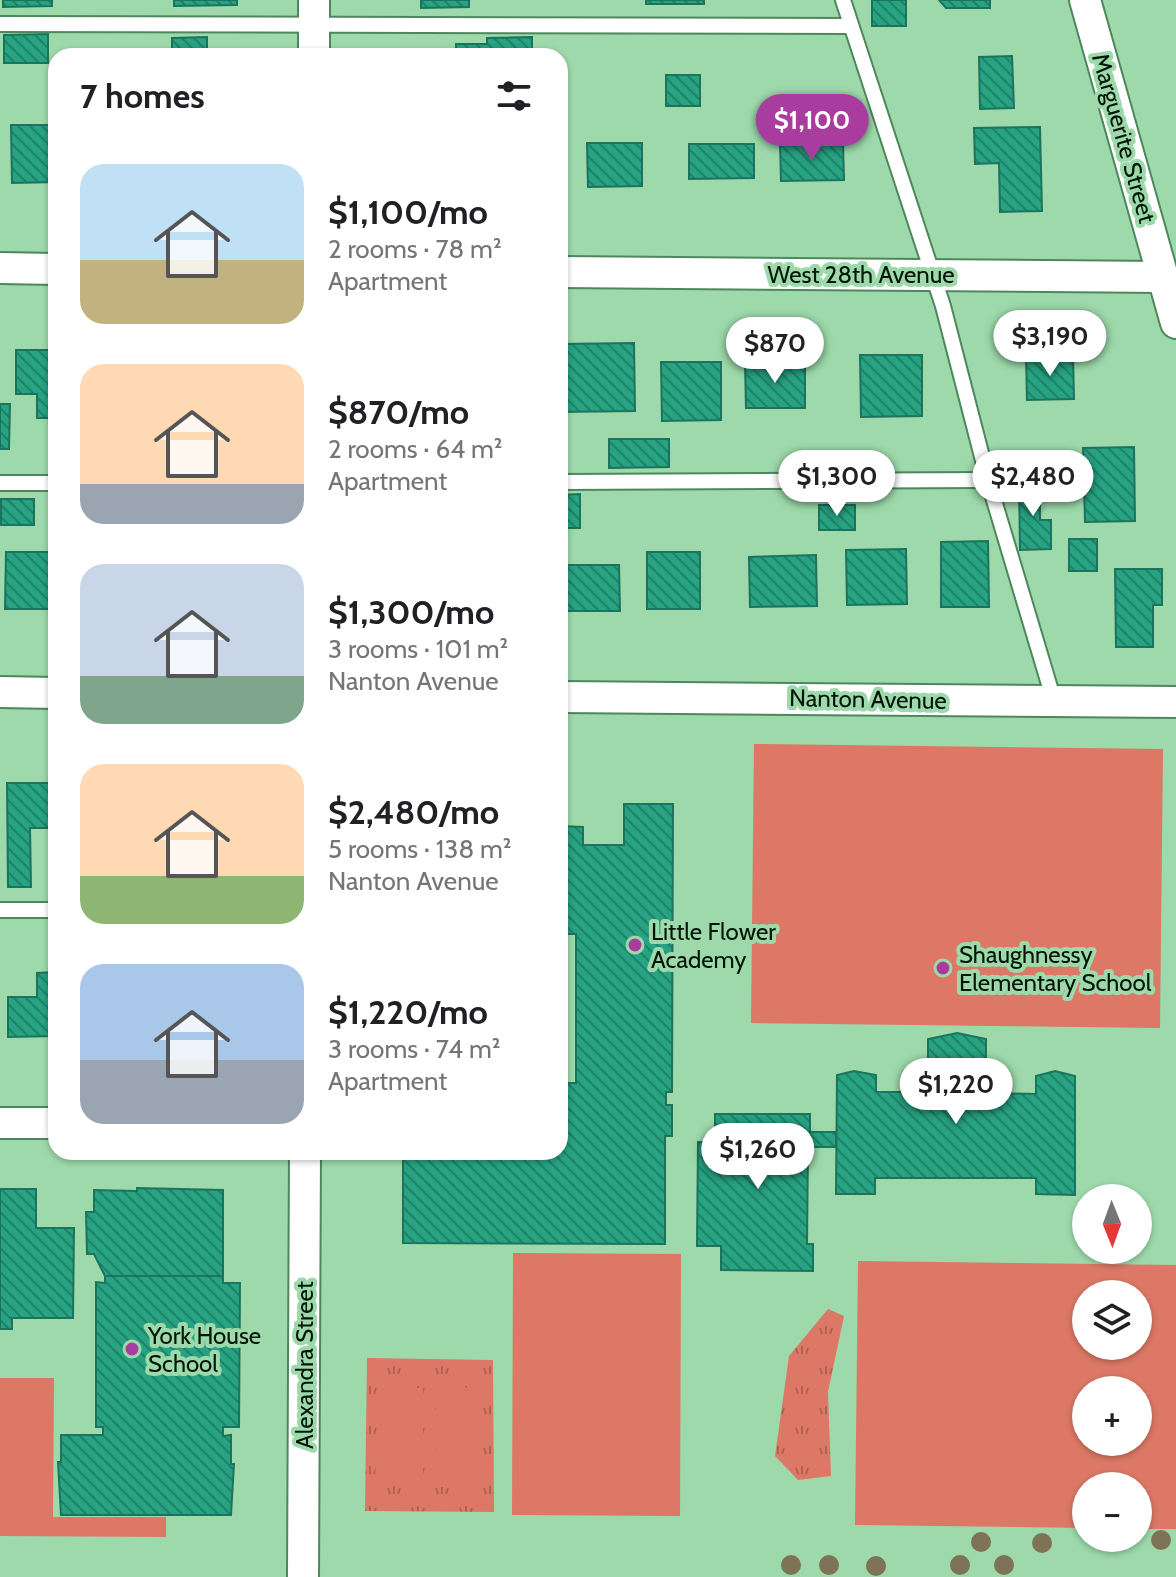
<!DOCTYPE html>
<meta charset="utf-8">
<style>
body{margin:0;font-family:Cabin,sans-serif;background:#f6f6f6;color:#202124;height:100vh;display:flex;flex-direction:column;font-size:30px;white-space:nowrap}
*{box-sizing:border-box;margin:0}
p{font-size:26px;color:#757577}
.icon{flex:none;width:44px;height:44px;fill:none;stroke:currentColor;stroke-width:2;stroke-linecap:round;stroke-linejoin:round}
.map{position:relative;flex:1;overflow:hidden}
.details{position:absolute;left:48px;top:48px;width:520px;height:1112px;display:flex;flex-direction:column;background:#fff;border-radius:24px;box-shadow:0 2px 6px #0004}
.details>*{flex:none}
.needle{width:52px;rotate:179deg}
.tools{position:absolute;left:1072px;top:1184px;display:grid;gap:16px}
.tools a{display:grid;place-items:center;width:80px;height:80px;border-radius:50%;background:#fff;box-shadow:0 2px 6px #0004;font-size:40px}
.price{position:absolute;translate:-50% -68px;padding:0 18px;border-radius:28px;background:#fff;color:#222;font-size:26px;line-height:52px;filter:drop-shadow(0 2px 4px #0008)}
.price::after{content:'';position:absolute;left:50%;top:48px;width:24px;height:18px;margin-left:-12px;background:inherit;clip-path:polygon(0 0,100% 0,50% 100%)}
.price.current{background:#a83d9f;color:#fff}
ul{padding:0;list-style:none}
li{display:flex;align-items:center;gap:24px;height:200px;padding:0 32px}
li span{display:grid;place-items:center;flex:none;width:224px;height:160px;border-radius:24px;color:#555}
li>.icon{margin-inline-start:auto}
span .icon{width:96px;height:96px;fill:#fffc;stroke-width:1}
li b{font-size:34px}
h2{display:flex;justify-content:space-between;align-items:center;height:96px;padding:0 32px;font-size:34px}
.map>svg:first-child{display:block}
.park{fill:url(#park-tufts)}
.garden{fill:#dd7866;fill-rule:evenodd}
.building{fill:url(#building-back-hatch);stroke:#1c745d;stroke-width:2}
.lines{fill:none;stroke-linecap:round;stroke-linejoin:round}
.service-casing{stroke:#4e875d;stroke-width:18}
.minor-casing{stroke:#4e875d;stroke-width:34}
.service{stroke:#fff;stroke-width:14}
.minor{stroke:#fff;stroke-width:30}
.tree{fill:#7e7257}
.poi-dot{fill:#a83d9f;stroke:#9dd9ab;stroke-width:3}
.labels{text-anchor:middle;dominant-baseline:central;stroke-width:8;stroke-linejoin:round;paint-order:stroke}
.street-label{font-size:24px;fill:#001506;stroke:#9dd9ab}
.poi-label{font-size:24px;fill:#001506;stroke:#9dd9ab;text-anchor:start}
</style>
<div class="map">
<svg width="1176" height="1577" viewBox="0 0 1176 1577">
<defs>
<pattern id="park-tufts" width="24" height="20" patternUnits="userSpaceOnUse" patternTransform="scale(2)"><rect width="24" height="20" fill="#dd7866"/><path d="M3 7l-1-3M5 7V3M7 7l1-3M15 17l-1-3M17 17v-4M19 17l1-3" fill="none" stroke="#b16152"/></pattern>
<pattern id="building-back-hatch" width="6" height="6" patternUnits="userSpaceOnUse" patternTransform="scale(2)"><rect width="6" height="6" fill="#27a283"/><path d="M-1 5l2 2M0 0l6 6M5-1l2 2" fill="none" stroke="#1f8369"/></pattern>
</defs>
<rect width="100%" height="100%" fill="#9dd9ab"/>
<!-- park -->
<g class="park">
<path d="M 828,1309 L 844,1316 L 828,1392 L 831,1476 L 798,1480 L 775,1456 L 789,1356 Z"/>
<path d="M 367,1358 L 493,1360 L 494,1512 L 365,1511 Z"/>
</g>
<!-- garden -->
<g class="garden">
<path d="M 754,744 L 1163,749 L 1160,1028 L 751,1023 Z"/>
<path d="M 513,1253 L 681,1254 L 680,1516 L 512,1515 Z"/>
<path d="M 858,1261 L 1176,1265 L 1176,1529 L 1138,1529 L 1138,1486 L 1086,1486 L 1086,1528 L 855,1525 ZM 1086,1294 L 1138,1294 L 1138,1346 L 1086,1346 ZM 1138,1390 L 1138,1442 L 1086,1442 L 1086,1390 Z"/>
<path d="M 0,1378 L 54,1378 L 53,1517 L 166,1517 L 166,1537 L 0,1536 Z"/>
<path d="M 483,1387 L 483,1487 L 435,1487 L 436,1388 Z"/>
<path d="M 378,1388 L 423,1388 L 423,1486 L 375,1486 Z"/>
</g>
<!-- building -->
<g class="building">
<path d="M 3,0 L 52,0 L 52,6 L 3,7 Z"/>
<path d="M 174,0 L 237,0 L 237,5 L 174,6 Z"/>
<path d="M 421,0 L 469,0 L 469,7 L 421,8 Z"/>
<rect x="646" y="0" width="58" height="4"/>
<rect x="872" y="0" width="34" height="26"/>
<path d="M 939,0 L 990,0 L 990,8 L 946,8 Z"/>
<path d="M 48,34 L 48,63 L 4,63 L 4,35 Z"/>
<path d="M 207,37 L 207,56 L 172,56 L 172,38 Z"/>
<path d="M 532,37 L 532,56 L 456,56 L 456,44 L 487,44 L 487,38 Z"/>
<path d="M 1012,56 L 1014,108 L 980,109 L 979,57 Z"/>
<rect x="666" y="75" width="34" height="31"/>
<path d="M 11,125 L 56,125 L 56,182 L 12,183 Z"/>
<path d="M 1040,127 L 1042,211 L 1000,212 L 999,163 L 975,164 L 974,128 Z"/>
<path d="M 843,142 L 844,180 L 781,181 L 780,143 Z"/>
<path d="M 587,143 L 642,143 L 642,186 L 588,187 Z"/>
<path d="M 689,144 L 754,144 L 754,178 L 689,179 Z"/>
<path d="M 634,343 L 635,411 L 560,412 L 560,344 Z"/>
<path d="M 16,350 L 56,350 L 56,418 L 37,418 L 37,394 L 16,394 Z"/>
<path d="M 860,355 L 922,355 L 922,416 L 861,417 Z"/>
<path d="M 1073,355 L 1074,399 L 1027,400 L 1026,356 Z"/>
<path d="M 805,361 L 805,408 L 746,408 L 745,362 Z"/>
<path d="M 661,362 L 721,362 L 721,420 L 662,421 Z"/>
<path d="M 0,404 L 10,404 L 9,449 L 0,449 Z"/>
<path d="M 609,439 L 669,439 L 669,467 L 609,468 Z"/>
<path d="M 1134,447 L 1135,521 L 1085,522 L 1083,448 Z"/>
<path d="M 1019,480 L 1040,480 L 1040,520 L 1051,520 L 1051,549 L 1020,550 Z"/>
<path d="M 580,494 L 580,528 L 560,528 L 560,495 Z"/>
<rect x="1" y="499" width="33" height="26"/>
<rect x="819" y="505" width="36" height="25"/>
<rect x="1069" y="539" width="28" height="32"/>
<path d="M 988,541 L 989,607 L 941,607 L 941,542 Z"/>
<path d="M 906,549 L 907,604 L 847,605 L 846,550 Z"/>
<path d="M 6,552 L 51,552 L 50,609 L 5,609 Z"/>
<rect x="647" y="552" width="53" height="57"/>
<path d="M 816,555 L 817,606 L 750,607 L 749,557 Z"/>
<path d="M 563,565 L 619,565 L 620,611 L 563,611 Z"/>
<path d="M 1115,569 L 1162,569 L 1162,605 L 1153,605 L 1153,647 L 1116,647 Z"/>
<path d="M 7,783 L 56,783 L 56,828 L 30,828 L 31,887 L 8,887 Z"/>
<path d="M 624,804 L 673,804 L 672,1092 L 666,1092 L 666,1105 L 672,1105 L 672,1136 L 665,1136 L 665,1244 L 403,1243 L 403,1152 L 560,1152 L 560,1083 L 576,1083 L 576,934 L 560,934 L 560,826 L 583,827 L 583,845 L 624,845 Z"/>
<path d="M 56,972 L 56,1036 L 8,1037 L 8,997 L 37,997 L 37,973 Z"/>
<path d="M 957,1033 L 986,1039 L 986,1093 L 1036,1094 L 1036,1076 L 1055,1071 L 1075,1076 L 1075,1195 L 1036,1194 L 1036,1178 L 875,1178 L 875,1194 L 836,1194 L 837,1075 L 854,1071 L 876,1075 L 876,1092 L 928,1092 L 928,1039 Z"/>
<path d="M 715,1114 L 810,1114 L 810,1132 L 836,1132 L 836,1147 L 808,1147 L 807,1244 L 813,1244 L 813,1271 L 721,1270 L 721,1246 L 697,1246 L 698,1142 L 715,1142 Z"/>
<path d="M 137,1188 L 223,1190 L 223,1276 L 105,1276 L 94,1254 L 87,1254 L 86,1212 L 94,1212 L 94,1190 L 137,1191 Z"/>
<path d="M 0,1189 L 36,1189 L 36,1228 L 74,1228 L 73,1318 L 12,1318 L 12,1329 L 0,1329 Z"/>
<path d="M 105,1276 L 223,1276 L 223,1283 L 240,1283 L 239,1427 L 223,1427 L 223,1436 L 231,1435 L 231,1464 L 234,1464 L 231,1515 L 61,1515 L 58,1462 L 61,1462 L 61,1435 L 103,1435 L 103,1427 L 96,1427 L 96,1282 L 105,1283 Z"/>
</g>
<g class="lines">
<!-- service casing -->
<g class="service-casing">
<g id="service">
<path d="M 843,0 L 943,306 L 988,480 L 1054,701"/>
<path d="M 0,24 L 850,26"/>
<path d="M 560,482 L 988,480"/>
<path d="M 0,483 L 56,483"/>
<path d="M 0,910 L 56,910"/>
</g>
</g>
<!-- minor casing -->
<g class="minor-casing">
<g id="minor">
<path d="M 1085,0 L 1176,323"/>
<path d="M 314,56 L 314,0"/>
<path d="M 0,268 L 56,269"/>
<path d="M 560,272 L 1163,277"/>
<path d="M 0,692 L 56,693"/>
<path d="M 560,697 L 1176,702"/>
<path d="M 0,1123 L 56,1123"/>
<path d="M 303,1577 L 305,1152"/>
</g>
</g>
<!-- service -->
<use href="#service" class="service"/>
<!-- minor -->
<use href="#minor" class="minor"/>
</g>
<!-- trees -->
<g class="tree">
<circle cx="1161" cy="1540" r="10"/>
<circle cx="981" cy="1542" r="10"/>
<circle cx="1042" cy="1543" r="10"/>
<circle cx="791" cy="1565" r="10"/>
<circle cx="829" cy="1565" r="10"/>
<circle cx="960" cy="1565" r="10"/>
<circle cx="1004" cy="1565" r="10"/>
<circle cx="876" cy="1566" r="10"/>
</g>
<!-- markers -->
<g class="poi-dot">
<circle cx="635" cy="945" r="8"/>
<circle cx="943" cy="968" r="8"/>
<circle cx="132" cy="1349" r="8"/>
</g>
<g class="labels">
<!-- street labels -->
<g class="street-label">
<text transform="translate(1124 138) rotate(74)">Marguerite Street</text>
<text x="861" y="274">West 28th Avenue</text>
<text transform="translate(868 699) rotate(1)">Nanton Avenue</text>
<text transform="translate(304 1365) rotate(-90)">Alexandra Street</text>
</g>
<!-- poi labels -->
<g class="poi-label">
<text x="651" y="931">Little Flower<tspan x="651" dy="28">Academy</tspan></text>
<text x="959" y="954">Shaughnessy<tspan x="959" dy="28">Elementary School</tspan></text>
<text x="148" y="1335">York House<tspan x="148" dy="28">School</tspan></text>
</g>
</g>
</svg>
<div class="tools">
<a><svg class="needle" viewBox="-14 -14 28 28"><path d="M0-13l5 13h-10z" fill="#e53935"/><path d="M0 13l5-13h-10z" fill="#757577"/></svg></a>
<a><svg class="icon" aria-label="layers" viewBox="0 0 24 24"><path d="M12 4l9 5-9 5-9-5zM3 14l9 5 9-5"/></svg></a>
<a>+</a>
<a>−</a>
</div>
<b class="price current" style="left:812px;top:162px">$1,100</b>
<b class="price" style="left:1050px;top:378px">$3,190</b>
<b class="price" style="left:775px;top:385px">$870</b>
<b class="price" style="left:837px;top:518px">$1,300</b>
<b class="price" style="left:1033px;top:518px">$2,480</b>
<b class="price" style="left:956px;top:1126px">$1,220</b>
<b class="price" style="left:758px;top:1191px">$1,260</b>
<section class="details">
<h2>7 homes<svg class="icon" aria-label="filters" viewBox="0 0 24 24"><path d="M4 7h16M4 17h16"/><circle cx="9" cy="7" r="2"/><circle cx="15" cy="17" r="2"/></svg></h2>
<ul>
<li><span style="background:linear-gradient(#bfe0f5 60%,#c2b280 0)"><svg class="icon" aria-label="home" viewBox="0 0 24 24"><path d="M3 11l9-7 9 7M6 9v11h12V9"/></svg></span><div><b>$1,100/mo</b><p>2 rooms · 78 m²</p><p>Apartment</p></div></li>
<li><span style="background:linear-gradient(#ffd9b3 75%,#9aa5b1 0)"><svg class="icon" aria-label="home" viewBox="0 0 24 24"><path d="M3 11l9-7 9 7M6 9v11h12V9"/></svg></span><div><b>$870/mo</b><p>2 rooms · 64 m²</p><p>Apartment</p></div></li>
<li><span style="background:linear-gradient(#c9d6e8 70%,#7fa58c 0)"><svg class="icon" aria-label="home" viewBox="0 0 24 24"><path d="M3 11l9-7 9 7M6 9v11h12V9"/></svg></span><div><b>$1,300/mo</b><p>3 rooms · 101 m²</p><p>Nanton Avenue</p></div></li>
<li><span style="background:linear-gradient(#ffd9b3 70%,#8fb573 0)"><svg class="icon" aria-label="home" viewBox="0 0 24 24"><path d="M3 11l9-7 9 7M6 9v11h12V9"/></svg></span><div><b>$2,480/mo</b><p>5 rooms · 138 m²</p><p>Nanton Avenue</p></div></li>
<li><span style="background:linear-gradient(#a9c7e8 60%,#9aa5b1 0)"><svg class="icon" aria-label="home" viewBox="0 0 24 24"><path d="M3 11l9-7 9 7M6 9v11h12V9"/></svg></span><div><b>$1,220/mo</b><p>3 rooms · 74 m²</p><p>Apartment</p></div></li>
</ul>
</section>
</div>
